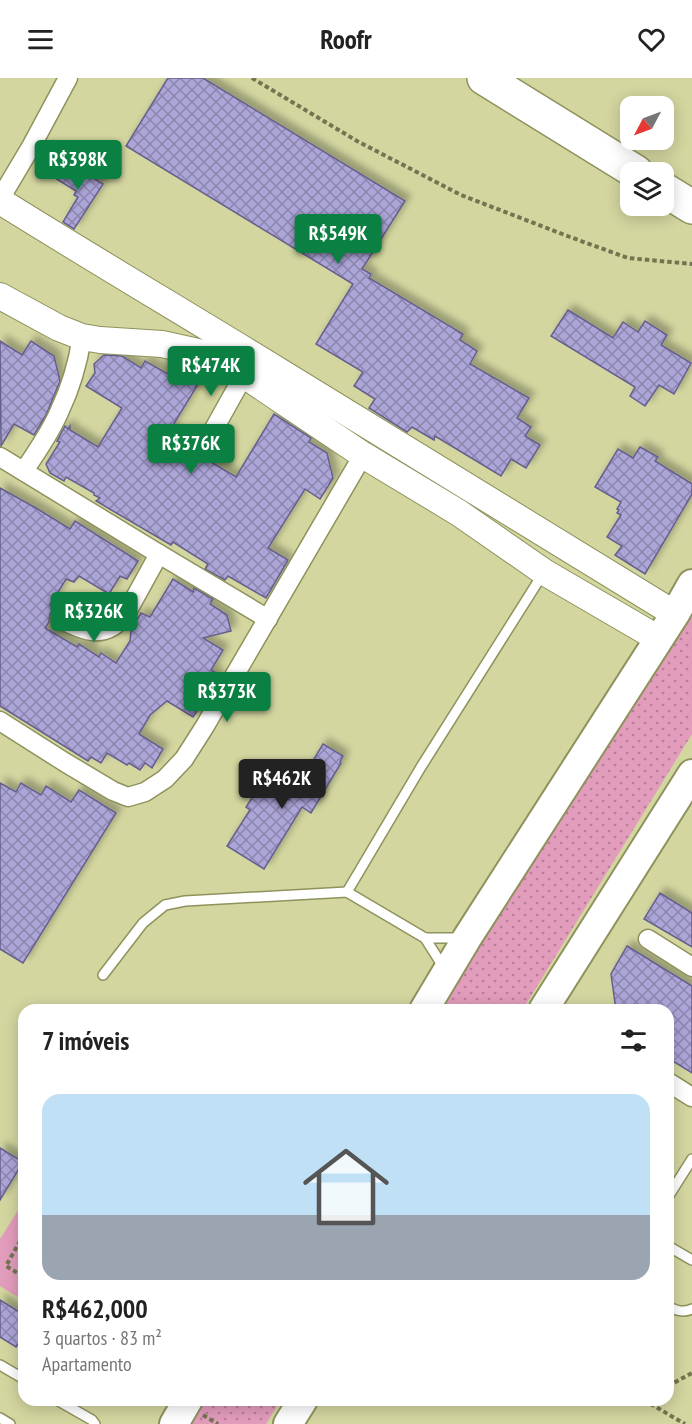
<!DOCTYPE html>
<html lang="pt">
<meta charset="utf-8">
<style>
body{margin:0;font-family:"PT Sans Narrow",sans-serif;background:#f2f2f2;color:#222;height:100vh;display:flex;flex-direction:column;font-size:22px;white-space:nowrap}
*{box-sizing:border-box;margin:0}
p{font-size:20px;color:#767676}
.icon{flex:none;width:33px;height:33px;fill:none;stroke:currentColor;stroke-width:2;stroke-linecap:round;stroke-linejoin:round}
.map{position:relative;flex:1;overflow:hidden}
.panel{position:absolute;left:18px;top:926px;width:656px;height:402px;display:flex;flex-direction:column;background:#fff;border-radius:18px;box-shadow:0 3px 15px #0003}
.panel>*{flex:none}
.needle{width:39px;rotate:229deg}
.controls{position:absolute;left:620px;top:18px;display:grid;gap:12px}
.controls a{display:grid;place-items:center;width:54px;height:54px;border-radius:12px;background:#fff;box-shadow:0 3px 15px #0003;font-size:30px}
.price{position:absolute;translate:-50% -51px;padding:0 14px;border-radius:6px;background:#0b8043;color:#fff;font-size:20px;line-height:39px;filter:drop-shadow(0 2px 3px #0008)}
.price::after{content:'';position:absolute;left:50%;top:36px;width:18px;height:14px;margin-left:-9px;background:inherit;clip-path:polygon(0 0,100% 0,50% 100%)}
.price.current{background:#222;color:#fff}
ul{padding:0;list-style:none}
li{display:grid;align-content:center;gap:12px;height:318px;padding:0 24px}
li span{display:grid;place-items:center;height:186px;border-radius:18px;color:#555}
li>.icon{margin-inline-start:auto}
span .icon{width:108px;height:108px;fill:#fffc;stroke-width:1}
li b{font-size:26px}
h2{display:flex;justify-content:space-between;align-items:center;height:72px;padding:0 24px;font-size:26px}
header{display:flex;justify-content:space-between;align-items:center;height:78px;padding:0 24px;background:#fff;font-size:27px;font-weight:800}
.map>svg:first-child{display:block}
.grass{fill:url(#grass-dots)}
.park{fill:#e29cbc}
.building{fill:url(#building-cross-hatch);stroke:#665f8e;stroke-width:1.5;filter:url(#shadow)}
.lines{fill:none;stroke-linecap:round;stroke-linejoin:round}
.lane-casing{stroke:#8f925d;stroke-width:12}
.street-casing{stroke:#8f925d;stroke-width:21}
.secondary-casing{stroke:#8f925d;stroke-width:28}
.primary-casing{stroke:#8f925d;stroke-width:32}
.highway-casing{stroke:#8f925d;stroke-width:36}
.path{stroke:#737550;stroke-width:4;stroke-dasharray:4.5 3;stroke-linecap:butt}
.lane{stroke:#fff;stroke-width:9}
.street{stroke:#fff;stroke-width:18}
.secondary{stroke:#fff;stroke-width:26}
.primary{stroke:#fff;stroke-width:28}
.highway{stroke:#fff;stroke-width:33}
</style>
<header><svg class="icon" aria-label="menu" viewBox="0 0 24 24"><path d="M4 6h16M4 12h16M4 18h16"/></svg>Roofr<svg class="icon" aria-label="heart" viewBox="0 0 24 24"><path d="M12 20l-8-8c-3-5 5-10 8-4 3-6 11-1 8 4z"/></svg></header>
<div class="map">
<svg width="692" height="1346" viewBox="0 0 692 1346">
<defs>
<pattern id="grass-dots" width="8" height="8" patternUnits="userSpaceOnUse" patternTransform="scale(1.5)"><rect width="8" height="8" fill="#e29cbc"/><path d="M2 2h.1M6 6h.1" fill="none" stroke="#b77f97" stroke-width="1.8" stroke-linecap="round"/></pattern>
<pattern id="building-cross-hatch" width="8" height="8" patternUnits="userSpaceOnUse" patternTransform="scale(1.5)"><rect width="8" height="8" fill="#aca5d8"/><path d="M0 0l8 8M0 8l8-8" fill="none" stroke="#8c86ae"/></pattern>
<filter id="shadow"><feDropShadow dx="5.5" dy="-5.5" stdDeviation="3" flood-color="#0004"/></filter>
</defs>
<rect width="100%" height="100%" fill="#d3d69f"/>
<!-- grass -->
<g class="grass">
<path d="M 692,517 L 692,656 L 523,931 L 430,932 Z"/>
<path d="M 189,1322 L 281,1322 L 266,1346 L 174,1346 Z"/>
</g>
<!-- park -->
<path class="park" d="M 24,1123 L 24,1223 L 0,1208 L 0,1161 Z"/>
<!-- building -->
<g class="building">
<path d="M 168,0 L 203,0 L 405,123 L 362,191 L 371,196 L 369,200 L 463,256 L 460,262 L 477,273 L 470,286 L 529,320 L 517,340 L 531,349 L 525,358 L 540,367 L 526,390 L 511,381 L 501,398 L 435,358 L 434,362 L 412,349 L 407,354 L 369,330 L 375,321 L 354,308 L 363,294 L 316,266 L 353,206 L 126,68 Z"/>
<path d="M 65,83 L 103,106 L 74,151 L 63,144 L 78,119 L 74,117 L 76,113 L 55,100 Z"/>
<path d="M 568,232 L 613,260 L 623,244 L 638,254 L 645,243 L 667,257 L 661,267 L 691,285 L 674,316 L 659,307 L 645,328 L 630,318 L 635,309 L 551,258 Z"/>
<path d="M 0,263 L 22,277 L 31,263 L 54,278 L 60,303 L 46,337 L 34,357 L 14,346 L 1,368 Z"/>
<path d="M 104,277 L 122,278 L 141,290 L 145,283 L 175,300 L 181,291 L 200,303 L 170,352 L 205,372 L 201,378 L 236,399 L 274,336 L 311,360 L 309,364 L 327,375 L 333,400 L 320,421 L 305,411 L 268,470 L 288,482 L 266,520 L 228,498 L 225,502 L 205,491 L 208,486 L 173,464 L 171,467 L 96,423 L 100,420 L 94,417 L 94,415 L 66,399 L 64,403 L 50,395 L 46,386 L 60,364 L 57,363 L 65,348 L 68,351 L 70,348 L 70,352 L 98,369 L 122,330 L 86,308 L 95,295 L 94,286 Z"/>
<path d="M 640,369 L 658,379 L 655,383 L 692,406 L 692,416 L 645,496 L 615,477 L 622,468 L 607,459 L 621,437 L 617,435 L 619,432 L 617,431 L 621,424 L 595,409 L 618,371 L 633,380 Z"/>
<path d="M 0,410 L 36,430 L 70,451 L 75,443 L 138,483 L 127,501 L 120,498 L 109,516 L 79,498 L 74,504 L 66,501 L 50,527 L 56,531 L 50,536 L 49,544 L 45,550 L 77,569 L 79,566 L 99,579 L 101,575 L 116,585 L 130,563 L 131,553 L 141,535 L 150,539 L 173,501 L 193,514 L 194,510 L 213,521 L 210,526 L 227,537 L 231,553 L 203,560 L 223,572 L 211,592 L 218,596 L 213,603 L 216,605 L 193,639 L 167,623 L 150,637 L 139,656 L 163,671 L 152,690 L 145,685 L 140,692 L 129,685 L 127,687 L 107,675 L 101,685 L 91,679 L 88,683 L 0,628 Z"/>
<path d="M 323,666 L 343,678 L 340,684 L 341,685 L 311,735 L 302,729 L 264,791 L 227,768 L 250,732 L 246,729 L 262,705 L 289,722 Z"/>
<path d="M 0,705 L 16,714 L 21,705 L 41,717 L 46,708 L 71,724 L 79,712 L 116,735 L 23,885 L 0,871 Z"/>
<path d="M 660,815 L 692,835 L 692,869 L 644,841 Z"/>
<path d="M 627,868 L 692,908 L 692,995 L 668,980 L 668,932 L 616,932 L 611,896 Z"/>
<path d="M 0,1070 L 23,1084 L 0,1122 Z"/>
<path d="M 0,1222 L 24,1237 L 24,1271 L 17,1267 L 16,1269 L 0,1259 Z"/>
</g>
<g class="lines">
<!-- lane casing -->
<g class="lane-casing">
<g id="lane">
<path d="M 347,814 L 421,689 L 544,494"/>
<path d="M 425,860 L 461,860"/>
<path d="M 103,897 L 143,845 L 165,827 L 185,823 L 347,814 L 425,860 L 444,890"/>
<path d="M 668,1119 L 692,1081"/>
<path d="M 668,1168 L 692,1182"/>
<path d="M 668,1228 C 676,1233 683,1235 692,1231"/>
<path d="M 0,1287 L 24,1301"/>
<path d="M 57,1322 L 92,1342 L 95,1346"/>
<path d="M 0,1340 L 10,1346"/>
</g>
</g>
<!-- street casing -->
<g class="street-casing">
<g id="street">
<path d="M 0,121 L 32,67 L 68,0"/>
<path d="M 210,358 L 244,297"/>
<path d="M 0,379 L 159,476 L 268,541"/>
<path d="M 24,393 C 37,373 51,354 60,332 C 71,309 78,284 82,259"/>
<path d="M 60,541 C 86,554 107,563 127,534 L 159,476"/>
<path d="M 0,643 L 66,685 L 113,713 L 128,719 L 145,714 L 165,701 L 184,681 L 205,648 L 363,377"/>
<path d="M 648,861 L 692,889"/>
<path d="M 668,1004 L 692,1019"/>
</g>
</g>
<!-- secondary casing -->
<g class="secondary-casing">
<g id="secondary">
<path d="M 0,123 C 93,181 186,236 279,293 C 411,374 543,455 675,536"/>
<path d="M 0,218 L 59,250 L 82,259 L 100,262 L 162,266 L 207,276 L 244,297 L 363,377 L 459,435 L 544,494 L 659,561"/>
</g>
</g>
<!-- primary casing -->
<g class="primary-casing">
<g id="primary">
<path d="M 424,932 L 467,860 L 675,536 L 692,506"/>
<path d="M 543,932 L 692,696"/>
<path d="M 174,1346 L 188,1322"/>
<path d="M 288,1346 L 303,1322"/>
</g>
</g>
<!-- highway casing -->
<g class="highway-casing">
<g id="highway">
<path d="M 484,0 L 636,94"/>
<path d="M 663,111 L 692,129"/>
</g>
</g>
<!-- path -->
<g class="path">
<path d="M 252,0 L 357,63 L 461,117 L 570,159 L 628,180 L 692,186"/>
<path d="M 24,1156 L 6,1188 L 24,1199"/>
<path d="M 668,1308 L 692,1295"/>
<path d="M 644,1322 L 685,1346"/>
<path d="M 203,1337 L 218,1346"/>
</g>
<!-- lane -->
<use href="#lane" class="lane"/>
<!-- street -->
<use href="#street" class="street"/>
<!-- secondary -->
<use href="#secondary" class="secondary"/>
<!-- primary -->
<use href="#primary" class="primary"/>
<!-- highway -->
<use href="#highway" class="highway"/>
</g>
</svg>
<div class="controls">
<a><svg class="needle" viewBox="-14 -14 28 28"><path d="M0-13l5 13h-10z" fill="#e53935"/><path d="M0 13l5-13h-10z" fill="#767676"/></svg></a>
<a><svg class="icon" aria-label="layers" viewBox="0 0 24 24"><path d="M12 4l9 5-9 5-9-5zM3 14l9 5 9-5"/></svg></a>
</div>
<b class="price" style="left:78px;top:113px">R$398K</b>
<b class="price" style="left:338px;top:187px">R$549K</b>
<b class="price" style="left:211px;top:319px">R$474K</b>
<b class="price" style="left:191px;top:397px">R$376K</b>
<b class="price" style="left:94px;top:565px">R$326K</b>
<b class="price" style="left:227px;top:645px">R$373K</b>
<b class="price current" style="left:282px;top:732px">R$462K</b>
<section class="panel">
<h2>7 imóveis<svg class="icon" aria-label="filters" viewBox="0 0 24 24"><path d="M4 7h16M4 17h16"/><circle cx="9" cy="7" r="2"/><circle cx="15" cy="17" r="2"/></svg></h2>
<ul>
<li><span style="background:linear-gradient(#bfe0f5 65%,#9aa5b1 0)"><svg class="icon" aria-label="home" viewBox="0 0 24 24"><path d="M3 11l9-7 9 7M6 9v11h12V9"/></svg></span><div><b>R$462,000</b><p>3 quartos · 83 m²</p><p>Apartamento</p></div></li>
</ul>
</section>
</div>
